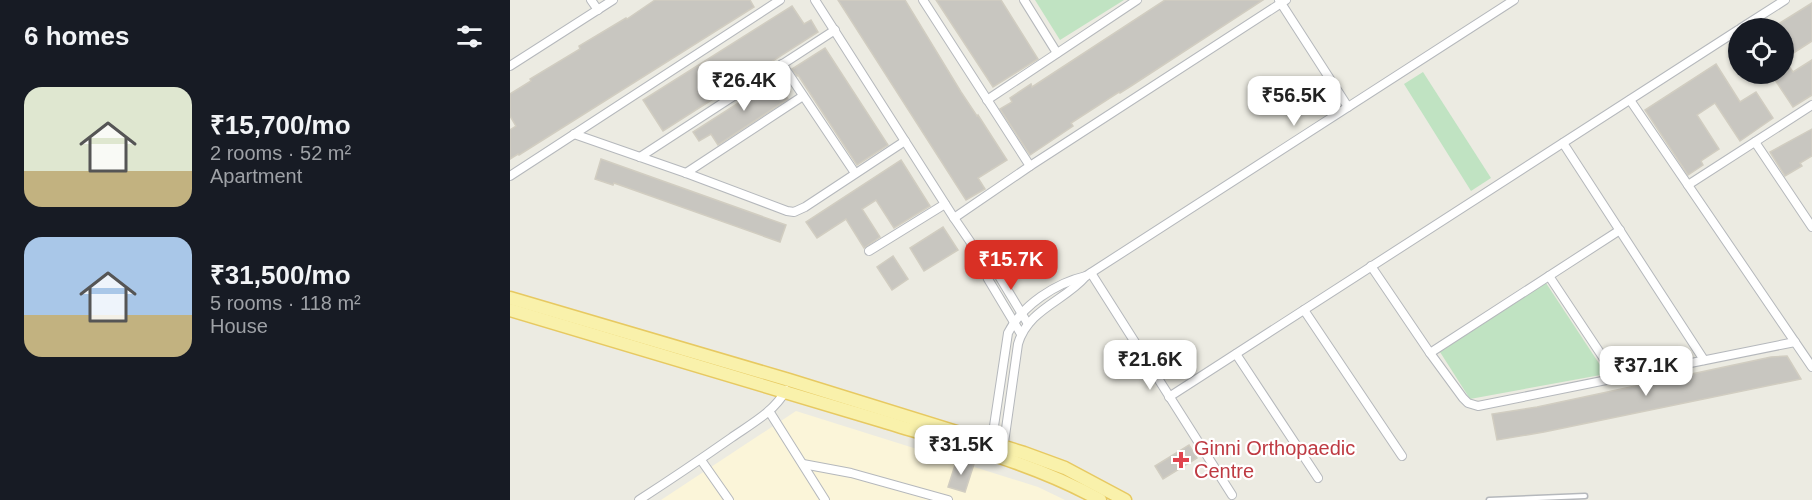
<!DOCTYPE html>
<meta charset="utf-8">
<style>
body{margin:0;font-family:Arial,sans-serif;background:#20242c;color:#f1f3f6;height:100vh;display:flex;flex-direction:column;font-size:22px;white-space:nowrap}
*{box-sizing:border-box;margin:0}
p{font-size:20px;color:#9ea1a6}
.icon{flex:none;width:33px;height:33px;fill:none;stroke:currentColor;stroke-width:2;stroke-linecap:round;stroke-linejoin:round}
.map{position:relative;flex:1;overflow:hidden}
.panel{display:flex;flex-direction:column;background:#171b24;width:510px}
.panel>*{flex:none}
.fabs{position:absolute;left:1218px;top:18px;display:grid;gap:12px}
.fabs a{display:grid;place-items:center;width:66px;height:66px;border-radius:50%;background:#171b24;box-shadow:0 2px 4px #0004;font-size:30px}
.price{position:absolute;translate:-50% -51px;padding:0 14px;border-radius:12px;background:#fff;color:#222;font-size:20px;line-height:39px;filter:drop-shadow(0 2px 3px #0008)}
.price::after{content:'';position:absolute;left:50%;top:36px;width:18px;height:14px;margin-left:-9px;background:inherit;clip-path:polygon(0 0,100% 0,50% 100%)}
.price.selected{background:#d93025;color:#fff}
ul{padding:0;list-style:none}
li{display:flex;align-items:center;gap:18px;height:150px;padding:0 24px}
li span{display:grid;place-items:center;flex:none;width:168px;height:120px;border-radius:18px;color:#555}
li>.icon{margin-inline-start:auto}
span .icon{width:72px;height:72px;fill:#fffc;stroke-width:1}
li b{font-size:26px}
h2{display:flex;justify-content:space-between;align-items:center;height:72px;padding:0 24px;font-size:26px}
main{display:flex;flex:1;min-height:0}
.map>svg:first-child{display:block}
.commercial{fill:#fbf5d9}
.green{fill:#c0e3c2}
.building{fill:#c8c6c0;stroke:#d1cdc1;stroke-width:1.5}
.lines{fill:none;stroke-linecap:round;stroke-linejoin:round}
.lane-casing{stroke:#b5b8bc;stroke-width:7}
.street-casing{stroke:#b5b8bc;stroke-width:10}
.primary-casing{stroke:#e7c961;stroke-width:15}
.lane{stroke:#fff;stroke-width:4}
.street{stroke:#fff;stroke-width:8}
.primary{stroke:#f9f1ab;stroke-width:12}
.health-dot{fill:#e0444e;stroke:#fff;stroke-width:2}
.labels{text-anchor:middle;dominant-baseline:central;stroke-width:4.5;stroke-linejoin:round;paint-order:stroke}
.health-label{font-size:20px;fill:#be3a42;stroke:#fff;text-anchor:start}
</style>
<main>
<section class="panel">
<h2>6 homes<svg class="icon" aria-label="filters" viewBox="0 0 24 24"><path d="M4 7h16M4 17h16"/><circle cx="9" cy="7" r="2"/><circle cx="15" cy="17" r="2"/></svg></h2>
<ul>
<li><span style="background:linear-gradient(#dfe7d0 70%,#c2b280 0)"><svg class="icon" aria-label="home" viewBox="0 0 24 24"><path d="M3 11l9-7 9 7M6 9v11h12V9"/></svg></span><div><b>₹15,700/mo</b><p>2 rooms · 52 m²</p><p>Apartment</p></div></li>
<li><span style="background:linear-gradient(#a9c7e8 65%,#c2b280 0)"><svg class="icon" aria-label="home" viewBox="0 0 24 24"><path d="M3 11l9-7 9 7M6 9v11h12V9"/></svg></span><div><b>₹31,500/mo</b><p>5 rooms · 118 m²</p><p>House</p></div></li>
</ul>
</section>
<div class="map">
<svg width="1302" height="500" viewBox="0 0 1302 500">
<rect width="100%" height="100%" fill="#ecebe2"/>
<!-- commercial -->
<path class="commercial" d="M 286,411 L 528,487 L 555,500 L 151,500 Z"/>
<!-- green -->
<g class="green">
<path d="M 525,0 L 614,0 L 550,40 Z"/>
<path d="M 913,72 L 981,178 L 961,191 L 894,84 Z"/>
<path d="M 1036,283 L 1096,374 L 960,399 L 930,352 Z"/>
</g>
<!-- building -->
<g class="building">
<path d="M 145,0 L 240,0 L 244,7 L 9,155 L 8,154 L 0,159 L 0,130 L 6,126 L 0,116 L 0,94 L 21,81 L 20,79 L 70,49 L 69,46 L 116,18 L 117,19 Z"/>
<path d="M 328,0 L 395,0 L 451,92 L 467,116 L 468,115 L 497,160 L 468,178 L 475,189 L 456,200 Z"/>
<path d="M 426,0 L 491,0 L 528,59 L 483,87 Z"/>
<path d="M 655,0 L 753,0 L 621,86 L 610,93 L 609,92 L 561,123 L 563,126 L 520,155 L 490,109 L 502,102 L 500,98 L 521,84 L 522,87 Z"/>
<path d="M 1302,3 L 1302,41 L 1274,59 L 1283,72 L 1302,60 L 1302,95 L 1283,107 L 1261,74 L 1274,74 L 1274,28 L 1262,28 Z"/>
<path d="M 282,6 L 294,24 L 301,20 L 308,32 L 153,131 L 133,100 Z"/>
<path d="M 315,48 L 378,145 L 347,165 L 288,75 L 287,76 L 282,69 Z"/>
<path d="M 1206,64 L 1230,102 L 1246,92 L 1263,118 L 1230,141 L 1205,103 L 1187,115 L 1209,149 L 1191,161 L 1193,165 L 1178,175 L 1135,110 Z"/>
<path d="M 272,75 L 277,84 L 271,88 L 278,99 L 208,145 L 201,134 L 189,141 L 183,132 Z"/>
<path d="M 1302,129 L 1302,156 L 1290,163 L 1292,166 L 1275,176 L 1260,152 Z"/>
<path d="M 91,159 L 276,225 L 270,242 L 104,183 L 103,185 L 85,179 Z"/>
<path d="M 391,160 L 420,206 L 384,228 L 366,200 L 352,209 L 370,237 L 354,248 L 336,219 L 307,238 L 296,222 Z"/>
<path d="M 433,227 L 448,250 L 414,271 L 400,248 Z"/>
<path d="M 383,256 L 398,279 L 382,290 L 367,267 Z"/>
<path d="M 1277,356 L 1291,379 L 1034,432 L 987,440 L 982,414 L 1027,407 L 1261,357 Z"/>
<path d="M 679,445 L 687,458 L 653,479 L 645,466 Z"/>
<path d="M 447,459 L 464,464 L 455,492 L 438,487 Z"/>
</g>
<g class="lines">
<!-- lane casing -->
<g class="lane-casing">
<path id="lane" d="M 979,500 L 1075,496"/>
</g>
<!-- street casing -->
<g class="street-casing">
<g id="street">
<path d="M 81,0 L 88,10"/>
<path d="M 305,0 L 444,218 L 470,256 L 489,276 L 518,324"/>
<path d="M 413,0 L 520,166"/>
<path d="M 514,0 L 547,53"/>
<path d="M 769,0 L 838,107"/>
<path d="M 1231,28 L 1275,0"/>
<path d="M 272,64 L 345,173"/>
<path d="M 0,66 L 103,0"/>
<path d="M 477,100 L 627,0"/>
<path d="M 1120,100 L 1302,367"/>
<path d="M 64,134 L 176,173 L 277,211 L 284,212 L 295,207 L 395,141"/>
<path d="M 1245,142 L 1302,227"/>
<path d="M 1053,143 L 1194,360"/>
<path d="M 130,157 L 325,30"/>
<path d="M 176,173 L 293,96"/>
<path d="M 0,176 L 270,0"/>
<path d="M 1178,185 L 1302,105"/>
<path d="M 444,218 L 520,166 L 776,0"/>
<path d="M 359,251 L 435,204"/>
<path d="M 470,258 L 478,279 L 511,334"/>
<path d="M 861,266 L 920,353 L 953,398 L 958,403 L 968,406 L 1285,342"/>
<path d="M 581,273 L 722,495"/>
<path d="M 1039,276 L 1106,377"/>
<path d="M 794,310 L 892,456"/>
<path d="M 920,353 L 1110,230"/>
<path d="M 726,354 L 808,478"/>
<path d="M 659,397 L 1228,30"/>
<path d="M 259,411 L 315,500"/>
<path d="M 481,446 L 498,333 C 512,305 546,283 576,276"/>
<path d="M 493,450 L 508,344 C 518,309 555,301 576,276 L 1004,0"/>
<path d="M 191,460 L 219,500"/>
<path d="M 293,464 L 341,473 L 438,500"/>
<path d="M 129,500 C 160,480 191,459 221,438 C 241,424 264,412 276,390"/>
</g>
</g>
<!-- primary casing -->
<g class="primary-casing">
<g id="primary">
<path d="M 0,298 L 279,380 L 514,453 L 555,468 L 615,500"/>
<path d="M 0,310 C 124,346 248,383 372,421 C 446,444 522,462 590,500"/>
</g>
</g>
<!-- lane -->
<use href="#lane" class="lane"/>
<!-- street -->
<use href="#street" class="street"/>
<!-- primary -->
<use href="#primary" class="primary"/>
</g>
<!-- markers -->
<path class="health-dot" d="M668 451h6v6h6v6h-6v6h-6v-6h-6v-6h6z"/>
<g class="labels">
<!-- health labels -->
<g class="health-label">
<text x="684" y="448">Ginni Orthopaedic<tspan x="684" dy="23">Centre</tspan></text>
</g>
</g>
</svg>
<div class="fabs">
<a><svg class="icon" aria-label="locate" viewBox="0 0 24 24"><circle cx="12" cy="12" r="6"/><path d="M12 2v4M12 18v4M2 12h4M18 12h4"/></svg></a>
</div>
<b class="price" style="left:234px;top:112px">₹26.4K</b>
<b class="price" style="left:784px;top:127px">₹56.5K</b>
<b class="price selected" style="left:501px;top:291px">₹15.7K</b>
<b class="price" style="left:640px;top:391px">₹21.6K</b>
<b class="price" style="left:1136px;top:397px">₹37.1K</b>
<b class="price" style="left:451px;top:476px">₹31.5K</b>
</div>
</main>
